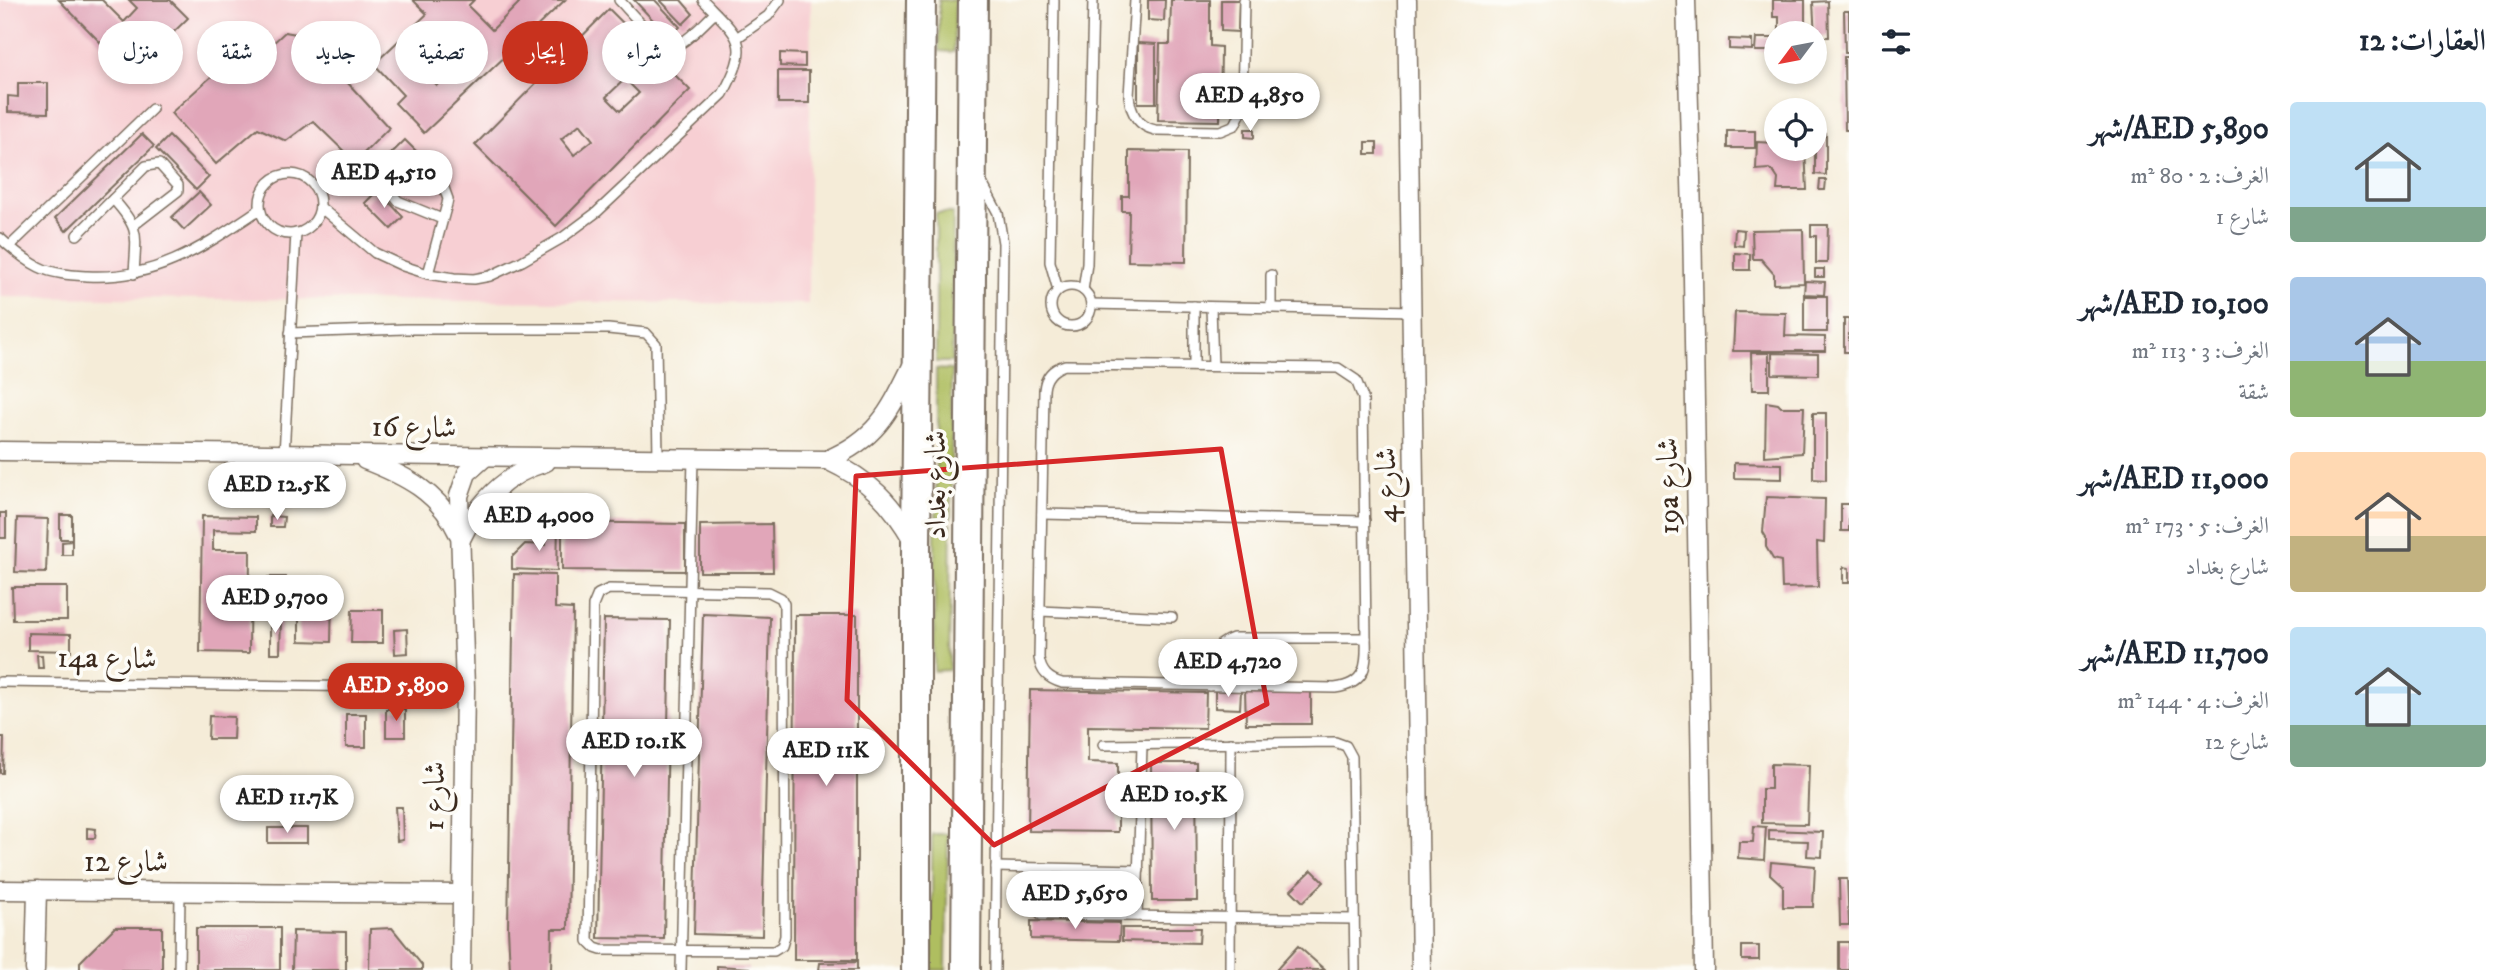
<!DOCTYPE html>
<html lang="ar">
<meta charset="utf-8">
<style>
body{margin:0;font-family:"IM FELL DW Pica",Amiri,serif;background:#f6f6f7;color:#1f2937;direction:rtl;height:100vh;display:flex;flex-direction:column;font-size:26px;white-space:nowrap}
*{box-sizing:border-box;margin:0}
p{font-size:23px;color:#747a83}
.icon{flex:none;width:38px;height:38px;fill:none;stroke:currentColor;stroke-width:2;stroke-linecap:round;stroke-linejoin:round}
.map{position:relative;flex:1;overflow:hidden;direction:ltr}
.details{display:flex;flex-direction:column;background:#fff;width:665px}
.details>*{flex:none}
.guide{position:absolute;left:21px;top:21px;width:665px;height:63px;direction:rtl;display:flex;gap:14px}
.needle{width:46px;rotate:238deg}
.buttons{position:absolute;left:1764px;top:21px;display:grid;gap:14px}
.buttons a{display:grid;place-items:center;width:63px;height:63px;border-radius:50%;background:#fff;box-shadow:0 4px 10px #0003;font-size:35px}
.price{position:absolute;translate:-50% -60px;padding:0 16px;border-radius:24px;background:#fff;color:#222;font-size:23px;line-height:46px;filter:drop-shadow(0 2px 4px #0008)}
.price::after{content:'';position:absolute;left:50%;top:42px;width:21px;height:16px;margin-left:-10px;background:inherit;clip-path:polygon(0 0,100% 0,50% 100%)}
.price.on{background:#c8321e;color:#fff}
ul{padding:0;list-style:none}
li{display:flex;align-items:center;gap:21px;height:175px;padding:0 28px}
li span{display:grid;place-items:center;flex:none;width:196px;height:140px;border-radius:7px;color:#555}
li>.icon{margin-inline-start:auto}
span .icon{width:84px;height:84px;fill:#fffc;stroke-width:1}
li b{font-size:30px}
h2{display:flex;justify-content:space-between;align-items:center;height:84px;padding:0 28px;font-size:30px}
.pill{padding:0 24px;border-radius:32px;background:#fff;box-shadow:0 4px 10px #0003;font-size:24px;line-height:63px}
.pill.on{background:#c8321e;color:#fff}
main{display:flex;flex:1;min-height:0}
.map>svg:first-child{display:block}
.built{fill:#f7cfd3}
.green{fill:#afbe60;stroke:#75743f;stroke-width:2}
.building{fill:#e1a6b9;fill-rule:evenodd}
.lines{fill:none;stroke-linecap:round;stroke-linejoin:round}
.lane-casing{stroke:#7c6e5f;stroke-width:12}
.street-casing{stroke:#7c6e5f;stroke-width:21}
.primary-casing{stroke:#7c6e5f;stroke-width:32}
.lane{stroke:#fff;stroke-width:9}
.street{stroke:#fff;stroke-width:18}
.primary{stroke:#fff;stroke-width:28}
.marked{fill:none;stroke:#d62828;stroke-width:5;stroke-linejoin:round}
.labels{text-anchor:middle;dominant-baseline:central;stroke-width:7;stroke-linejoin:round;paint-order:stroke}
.street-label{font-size:30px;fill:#3b2a1e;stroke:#fdfcf7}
</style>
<main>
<section class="details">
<h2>العقارات: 12<svg class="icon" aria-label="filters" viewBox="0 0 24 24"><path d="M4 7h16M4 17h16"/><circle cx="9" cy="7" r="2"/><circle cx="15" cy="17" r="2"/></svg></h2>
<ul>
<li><span style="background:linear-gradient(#bfe0f5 75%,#7fa58c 0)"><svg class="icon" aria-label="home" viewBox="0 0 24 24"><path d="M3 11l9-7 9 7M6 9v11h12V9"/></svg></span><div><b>AED 5,890/شهر</b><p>الغرف: 2 · 80 m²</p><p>شارع 1</p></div></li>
<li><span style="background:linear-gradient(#a9c7e8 60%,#8fb573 0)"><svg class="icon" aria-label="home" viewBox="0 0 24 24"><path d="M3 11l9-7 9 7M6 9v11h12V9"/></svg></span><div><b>AED 10,100/شهر</b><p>الغرف: 3 · 113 m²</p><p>شقة</p></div></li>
<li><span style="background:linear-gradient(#ffd9b3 60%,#c2b280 0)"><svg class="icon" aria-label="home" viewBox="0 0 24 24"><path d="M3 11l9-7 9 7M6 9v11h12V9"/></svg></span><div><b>AED 11,000/شهر</b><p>الغرف: 5 · 173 m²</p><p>شارع بغداد</p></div></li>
<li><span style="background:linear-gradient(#bfe0f5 70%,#7fa58c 0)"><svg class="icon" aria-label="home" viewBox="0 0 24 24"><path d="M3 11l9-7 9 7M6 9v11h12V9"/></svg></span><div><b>AED 11,700/شهر</b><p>الغرف: 4 · 144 m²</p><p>شارع 12</p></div></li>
</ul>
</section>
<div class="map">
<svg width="1849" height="970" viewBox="0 0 1849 970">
<rect width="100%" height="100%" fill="#fdfcf7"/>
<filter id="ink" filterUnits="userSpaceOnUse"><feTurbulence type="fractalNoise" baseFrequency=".0143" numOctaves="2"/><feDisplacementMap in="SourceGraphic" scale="14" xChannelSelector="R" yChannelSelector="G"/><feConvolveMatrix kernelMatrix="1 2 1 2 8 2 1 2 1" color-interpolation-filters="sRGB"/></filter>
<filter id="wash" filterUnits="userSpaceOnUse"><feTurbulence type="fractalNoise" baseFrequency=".00686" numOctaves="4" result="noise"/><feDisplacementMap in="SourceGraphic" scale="28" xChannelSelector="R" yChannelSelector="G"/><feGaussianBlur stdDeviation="1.57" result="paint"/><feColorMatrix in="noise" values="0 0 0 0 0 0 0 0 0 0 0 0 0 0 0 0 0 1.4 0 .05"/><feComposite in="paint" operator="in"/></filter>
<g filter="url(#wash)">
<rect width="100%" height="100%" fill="#f5ecd8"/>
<!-- built -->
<path class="built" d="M 0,0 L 811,0 L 808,304 L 0,297 Z"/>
<!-- green -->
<g class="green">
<path d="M 939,0 L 955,0 L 954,52 L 939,51 Z"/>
<path d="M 936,213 L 953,213 L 952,362 L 936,362 Z"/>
<path d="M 936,369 L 952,370 L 951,518 L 936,517 Z"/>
<path d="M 951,524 L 949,670 L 934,671 L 935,525 Z"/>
<path d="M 932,834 L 948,834 L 946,970 L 932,970 Z"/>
</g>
<g id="blocks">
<!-- building -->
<g class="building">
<path d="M 59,0 L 102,0 L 124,22 L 137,8 L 129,0 L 170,0 L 188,18 L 131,74 Z"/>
<path d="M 413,0 L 474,0 L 468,6 L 492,30 L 519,3 L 516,0 L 565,0 L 424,133 L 395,103 L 403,95 L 374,64 L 427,14 ZM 439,33 L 464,57 L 437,85 L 413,60 Z"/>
<path d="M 634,0 L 655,0 L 680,27 L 669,37 Z"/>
<path d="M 660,0 L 681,0 L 693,14 L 683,24 Z"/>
<path d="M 1148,0 L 1165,0 L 1164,21 L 1148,20 Z"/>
<path d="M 1171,0 L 1210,0 L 1210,46 L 1221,47 L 1220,121 L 1158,120 L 1160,44 L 1170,44 Z"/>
<path d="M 1221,0 L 1239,0 L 1238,32 L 1221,31 Z"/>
<path d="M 1773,0 L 1805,0 L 1805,33 L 1779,33 L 1779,17 L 1773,17 Z"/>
<path d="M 1828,1 L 1829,37 L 1815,37 L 1813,2 Z"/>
<path d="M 609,9 L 690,90 L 556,226 L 475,145 ZM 625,79 L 639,93 L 620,111 L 606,97 ZM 580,124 L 593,140 L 574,155 L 561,139 Z"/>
<path d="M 1844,11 L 1849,11 L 1849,53 L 1845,53 Z"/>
<path d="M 285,32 L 302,35 L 322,56 L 327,51 L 342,67 L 337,71 L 389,128 L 355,162 L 313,121 L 286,141 L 258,128 L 216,164 L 171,113 L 234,56 L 245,69 Z"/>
<path d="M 1756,38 L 1776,38 L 1776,51 L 1755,51 Z"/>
<path d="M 1729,39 L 1752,40 L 1752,50 L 1729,49 Z"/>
<path d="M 1138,43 L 1156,44 L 1156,103 L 1138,103 Z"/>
<path d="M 780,53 L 805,54 L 805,67 L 780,66 Z"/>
<path d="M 1844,57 L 1849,57 L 1849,130 L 1845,130 Z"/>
<rect x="778" y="71" width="31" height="32"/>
<path d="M 18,83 L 48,83 L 48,113 L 8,112 L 8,96 L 18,97 Z"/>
<path d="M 1245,129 L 1254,129 L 1254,138 L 1245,137 Z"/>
<rect x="1727" y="131" width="28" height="17"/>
<path d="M 1815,132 L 1826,133 L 1826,175 L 1815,174 Z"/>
<path d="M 142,134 L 154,146 L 66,231 L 55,218 Z"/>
<path d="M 169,136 L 209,177 L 196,190 L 156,149 Z"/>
<path d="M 405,140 L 418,153 L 381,188 L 369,175 Z"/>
<rect x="1366" y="142" width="11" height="12"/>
<path d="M 1757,142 L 1776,143 L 1776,149 L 1805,149 L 1807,190 L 1777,190 L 1778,179 L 1774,173 L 1769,169 L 1756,170 Z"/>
<path d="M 1129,151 L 1187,152 L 1186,262 L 1128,261 L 1129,211 L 1122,211 L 1122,196 L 1129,196 Z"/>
<path d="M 1820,180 L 1826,180 L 1825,190 L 1819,190 Z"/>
<path d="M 378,190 L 403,217 L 391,229 L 365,203 Z"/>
<path d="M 199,192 L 211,205 L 184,230 L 172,217 Z"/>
<path d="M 1811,225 L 1828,225 L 1827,263 L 1816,263 L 1816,236 L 1811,236 Z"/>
<path d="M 1735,229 L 1744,230 L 1743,246 L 1734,245 Z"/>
<path d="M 1803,229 L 1804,283 L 1774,284 L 1774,274 L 1761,259 L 1753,259 L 1752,230 Z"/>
<path d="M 1735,253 L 1750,254 L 1750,270 L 1735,270 Z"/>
<rect x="1815" y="269" width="9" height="8"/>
<path d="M 1805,281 L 1825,282 L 1824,295 L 1804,294 Z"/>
<rect x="1804" y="296" width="23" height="36"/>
<path d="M 1735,312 L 1786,313 L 1785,336 L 1825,337 L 1825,351 L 1733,351 Z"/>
<rect x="1844" y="319" width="5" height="33"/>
<path d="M 1751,353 L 1769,353 L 1769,390 L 1752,390 Z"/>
<path d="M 1772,353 L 1818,354 L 1818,375 L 1772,374 Z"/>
<path d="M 1766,402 L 1778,404 L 1781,407 L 1804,407 L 1802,453 L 1765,456 Z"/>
<path d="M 1813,413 L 1826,413 L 1826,480 L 1813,479 Z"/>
<path d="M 1734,463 L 1782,464 L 1782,479 L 1734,478 Z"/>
<path d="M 1766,497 L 1825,499 L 1824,543 L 1817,542 L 1818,587 L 1782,588 L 1781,561 L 1773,559 L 1766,547 L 1766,537 L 1763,532 Z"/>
<rect x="1841" y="504" width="8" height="27"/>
<rect x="0" y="513" width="6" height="25"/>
<rect x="60" y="515" width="12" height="24"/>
<path d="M 202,516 L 256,517 L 256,531 L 213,530 L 213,550 L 250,550 L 249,653 L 200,652 Z"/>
<path d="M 270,516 L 284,517 L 283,527 L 270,527 Z"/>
<path d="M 17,518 L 48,519 L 46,573 L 15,572 Z"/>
<path d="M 562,522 L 685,524 L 685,571 L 562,570 Z"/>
<path d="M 547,523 L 558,523 L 557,571 L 512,569 L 512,557 L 525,544 L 546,545 Z"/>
<path d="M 772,524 L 773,572 L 700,572 L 700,525 Z"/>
<path d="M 72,541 L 72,555 L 62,555 L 62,542 Z"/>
<path d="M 1843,567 L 1849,568 L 1849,583 L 1843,583 Z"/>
<path d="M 514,574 L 555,575 L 555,608 L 573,609 L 568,929 L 552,929 L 551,970 L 510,970 L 508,928 Z"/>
<rect x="268" y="577" width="18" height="8"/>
<path d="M 12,587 L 67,587 L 67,620 L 13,620 Z"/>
<path d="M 299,592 L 332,593 L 331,642 L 299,641 Z"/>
<path d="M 288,595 L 295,595 L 294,610 L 287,610 Z"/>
<path d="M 352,610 L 383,610 L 383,643 L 351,643 Z"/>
<path d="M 703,614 L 770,617 L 762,936 L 694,934 Z"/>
<path d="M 795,615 L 857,615 L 857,960 L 794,960 Z"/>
<path d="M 270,618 L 281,618 L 280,653 L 270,653 Z"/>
<path d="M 604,619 L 670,620 L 664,939 L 598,938 Z"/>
<path d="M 407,629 L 408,653 L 395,654 L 394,630 Z"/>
<path d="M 28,633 L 71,634 L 71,651 L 28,650 Z"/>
<path d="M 37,655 L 42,655 L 43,668 L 38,668 Z"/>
<path d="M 1215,689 L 1241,691 L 1240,709 L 1215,708 Z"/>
<path d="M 1030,690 L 1206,693 L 1205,728 L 1088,726 L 1088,762 L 1118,763 L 1118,832 L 1028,831 Z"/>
<path d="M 1245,690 L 1311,690 L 1311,724 L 1246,724 Z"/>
<rect x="386" y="709" width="19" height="28"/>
<rect x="346" y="714" width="20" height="33"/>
<path d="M 209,716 L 234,717 L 233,739 L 208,739 Z"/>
<path d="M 0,737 L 4,737 L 3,773 L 0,773 Z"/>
<path d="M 1151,763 L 1196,763 L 1197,901 L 1152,901 Z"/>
<path d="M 1771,764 L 1809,765 L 1807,824 L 1762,823 L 1762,789 L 1771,789 Z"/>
<path d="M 277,782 L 306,783 L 306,821 L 276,820 Z"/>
<path d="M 395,807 L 402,807 L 403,840 L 397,841 Z"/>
<path d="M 1754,826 L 1766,827 L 1764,860 L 1738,858 L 1739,842 L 1753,842 Z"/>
<path d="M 87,828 L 96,829 L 95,838 L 87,838 Z"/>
<rect x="268" y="828" width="39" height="15"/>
<path d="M 1769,830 L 1823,832 L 1822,857 L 1807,856 L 1808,841 L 1769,840 Z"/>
<path d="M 1771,862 L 1815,866 L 1813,907 L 1783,907 L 1783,886 L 1770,874 Z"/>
<path d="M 1312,870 L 1324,882 L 1303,902 L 1291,890 Z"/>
<rect x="1031" y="876" width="9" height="31"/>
<path d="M 1839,879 L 1847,879 L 1849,925 L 1840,925 Z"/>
<path d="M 1031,921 L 1120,923 L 1119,941 L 1031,939 Z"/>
<path d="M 115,927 L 162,927 L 162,970 L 80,970 L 80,962 Z"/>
<rect x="196" y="928" width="84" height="42"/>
<path d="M 392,928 L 422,965 L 422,970 L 369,970 L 370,929 Z"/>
<path d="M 1122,928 L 1200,928 L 1199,943 L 1122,941 Z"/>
<path d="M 293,931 L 346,932 L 346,970 L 292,970 Z"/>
<rect x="1839" y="942" width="10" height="28"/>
<path d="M 1298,946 L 1325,970 L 1276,970 Z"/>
<rect x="1742" y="946" width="17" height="14"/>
<path d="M 857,962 L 857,970 L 819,970 L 820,963 Z"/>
<path d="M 717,966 L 749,968 L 749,970 L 717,970 Z"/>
</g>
</g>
</g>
<g filter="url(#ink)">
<use href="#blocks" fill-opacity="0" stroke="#7c6e5f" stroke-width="2"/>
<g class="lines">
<!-- lane casing -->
<g class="lane-casing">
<g id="lane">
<path d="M 619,0 C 631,12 662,53 681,43 C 693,36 705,22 715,13"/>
<path d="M 1054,0 L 1050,262 L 1058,290"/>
<path d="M 1135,0 L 1129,96 C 1131,114 1138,126 1155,130 L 1220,131 L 1235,125 L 1242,110 L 1244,0"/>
<path d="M 738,37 L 768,16 L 780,0"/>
<circle cx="290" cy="204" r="30"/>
<path d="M 980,179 L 998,213 L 1003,243 L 995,970"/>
<path d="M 113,199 C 141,230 136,234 134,274"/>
<path d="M 320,207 L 375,253 L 403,266 L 428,274 L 454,278 L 474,279 L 490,276 L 522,261 L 562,238 L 597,212 L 723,94 C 751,42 741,39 703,0"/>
<path d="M 77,235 L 146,166 L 159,164 L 178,185 L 178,191 L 134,225"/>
<path d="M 0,238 C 11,248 25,260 39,267 C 53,274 72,275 87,276 C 158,280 204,246 260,209"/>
<path d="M 10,246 L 152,109"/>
<path d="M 428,274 L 447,204 L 448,199 L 444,188 L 426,171 C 413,170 396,181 393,195 L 398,201 L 442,219"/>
<circle cx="1071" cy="306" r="20"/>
<path d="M 1083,290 L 1087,264 L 1093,0"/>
<path d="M 1091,304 L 1413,311"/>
<path d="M 1194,306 L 1194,366"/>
<path d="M 1211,307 L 1213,366"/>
<path d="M 1271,308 L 1271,275"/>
<path d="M 290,333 L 405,329 L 608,329 L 646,333 L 656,344 L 658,457"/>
<path d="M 1065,365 L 1338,368 L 1356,380 L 1363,398 L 1366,638 C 1367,664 1367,684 1335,688 L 1062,683 C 1048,679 1041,672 1039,658 L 1044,390 C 1045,377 1052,369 1065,365 Z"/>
<path d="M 284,455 L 296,233"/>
<path d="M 1042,514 L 1365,521"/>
<path d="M 609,589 L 769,592 L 781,598 L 784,604 L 785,936 L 782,946 L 774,951 L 601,950 L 595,948 L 588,941 L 593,606 L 598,594 Z"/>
<path d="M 1040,611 L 1172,617"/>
<path d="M 0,682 L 465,688"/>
<path d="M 1209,686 C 1211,665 1210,645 1233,638 L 1366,638"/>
<path d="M 1103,745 L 1335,742 L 1346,746 L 1352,757 L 1355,970"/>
<path d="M 996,867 L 1139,870"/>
<path d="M 1041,915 L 1354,919"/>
<path d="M 1137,916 L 1142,745"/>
<path d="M 179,970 L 180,891"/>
<path d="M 681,970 L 693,458"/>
<path d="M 1230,970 L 1231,743"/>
</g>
</g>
<!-- street casing -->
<g class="street-casing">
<g id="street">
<path d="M 1407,0 L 1421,970"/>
<path d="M 1686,0 L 1692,215 L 1704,970"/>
<path d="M 0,451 L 827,460 C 879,438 890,410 914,362"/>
<path d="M 365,460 C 404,475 439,492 458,533"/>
<path d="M 827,460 C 870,480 891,502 914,542"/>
<path d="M 461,539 C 479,501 505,474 546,462"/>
<path d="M 0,890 L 461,894"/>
<path d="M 35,970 L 37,890"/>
<path d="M 461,970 L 465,688 L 459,496 L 467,473 L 485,457"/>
</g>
</g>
<!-- primary casing -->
<g class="primary-casing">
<g id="primary">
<path d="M 916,970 L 916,547 L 921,0"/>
<path d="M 966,970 L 973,0"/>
</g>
</g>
<!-- lane -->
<use href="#lane" class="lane"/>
<!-- street -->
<use href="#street" class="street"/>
<!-- primary -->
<use href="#primary" class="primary"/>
</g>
</g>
<!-- marked area -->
<path class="marked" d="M 1221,449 L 1267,704 L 994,845 L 847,700 L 856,476 Z"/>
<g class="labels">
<!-- street labels -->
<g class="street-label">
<text transform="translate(414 428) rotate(1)">شارع 16</text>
<text transform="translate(936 485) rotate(-90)">شارع بغداد</text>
<text transform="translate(1387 485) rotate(-91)">شارع 4</text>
<text transform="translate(1669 486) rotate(-91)">19a شارع</text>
<text transform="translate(107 659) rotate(1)">14a شارع</text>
<text transform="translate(435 796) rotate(-89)">شارع 1</text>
<text x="126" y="862">شارع 12</text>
</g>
</g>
</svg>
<div class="buttons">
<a><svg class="needle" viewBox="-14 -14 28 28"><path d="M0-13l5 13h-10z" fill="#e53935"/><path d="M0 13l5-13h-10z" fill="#747a83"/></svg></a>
<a><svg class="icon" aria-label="locate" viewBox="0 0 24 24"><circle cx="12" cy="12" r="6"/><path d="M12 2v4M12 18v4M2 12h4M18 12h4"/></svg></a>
</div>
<b class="price" style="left:1250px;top:133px">AED 4,850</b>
<b class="price" style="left:384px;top:210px">AED 4,510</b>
<b class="price" style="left:277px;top:522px">AED 12.5K</b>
<b class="price" style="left:539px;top:553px">AED 4,000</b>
<b class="price" style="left:275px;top:635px">AED 9,700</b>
<b class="price" style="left:1228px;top:699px">AED 4,720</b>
<b class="price on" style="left:396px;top:723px">AED 5,890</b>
<b class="price" style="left:634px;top:779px">AED 10.1K</b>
<b class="price" style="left:826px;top:788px">AED 11K</b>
<b class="price" style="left:1174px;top:832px">AED 10.5K</b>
<b class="price" style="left:287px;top:835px">AED 11.7K</b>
<b class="price" style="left:1075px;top:931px">AED 5,650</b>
<div class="guide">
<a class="pill">شراء</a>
<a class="pill on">إيجار</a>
<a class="pill">تصفية</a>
<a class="pill">جديد</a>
<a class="pill">شقة</a>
<a class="pill">منزل</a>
</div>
</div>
</main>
